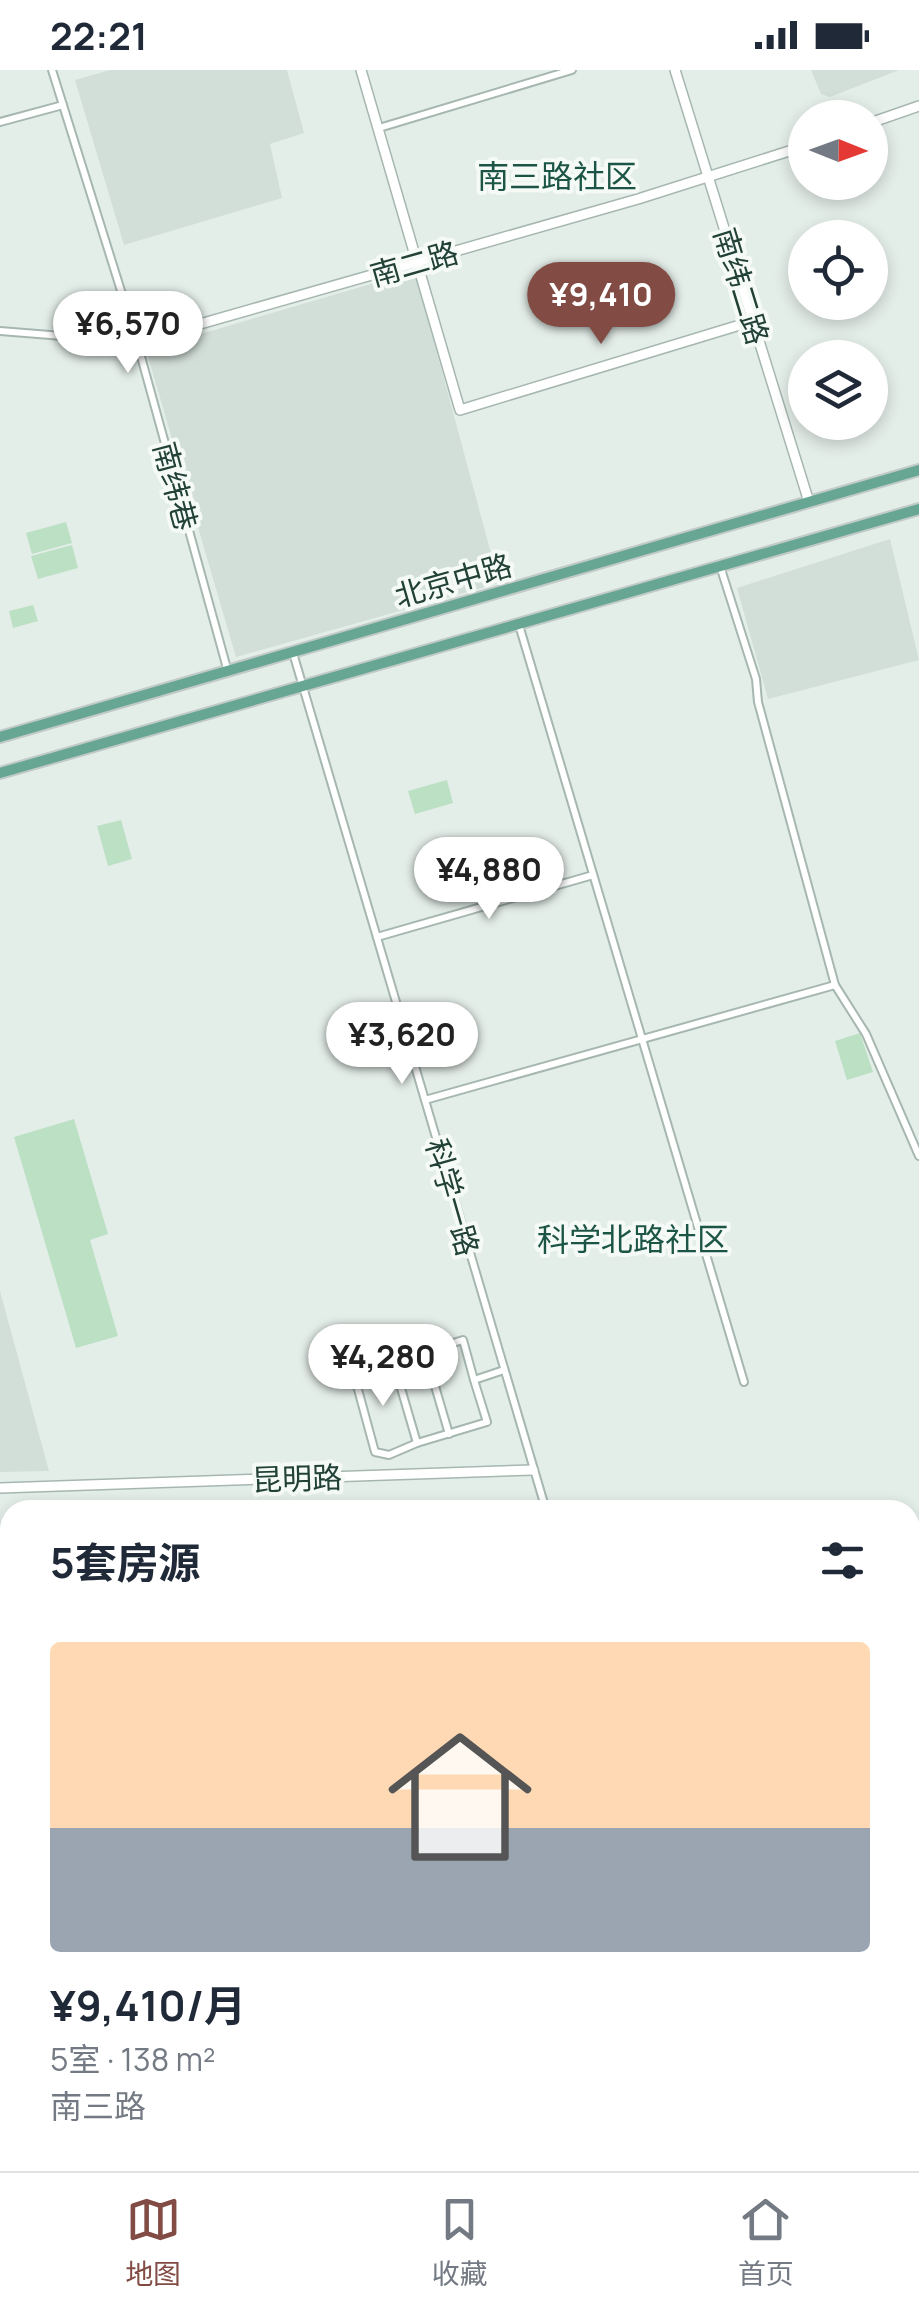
<!DOCTYPE html>
<html lang="zh">
<meta charset="utf-8">
<style>
body{margin:0;font-family:Manrope,"Noto Sans SC",sans-serif;background:#f2f2f3;color:#1f2937;height:100vh;display:flex;flex-direction:column;font-size:38px;white-space:nowrap}
*{box-sizing:border-box;margin:0}
p{font-size:32px;color:#747a83}
.icon{flex:none;width:55px;height:55px;fill:none;stroke:currentColor;stroke-width:2;stroke-linecap:round;stroke-linejoin:round}
.map{position:relative;flex:1;overflow:hidden}
.details{position:absolute;left:0px;top:1430px;width:920px;height:672px;display:flex;flex-direction:column;background:#fff;border-radius:30px 30px 0 0;box-shadow:0 5px 15px #0003}
.details>*{flex:none}
.needle{width:65px;rotate:91deg}
.buttons{position:absolute;left:788px;top:30px;display:grid;gap:20px}
.buttons a{display:grid;place-items:center;width:100px;height:100px;border-radius:50%;background:#fff;box-shadow:0 5px 15px #0003;font-size:50px}
.price{position:absolute;translate:-50% -85px;padding:0 22px;border-radius:35px;background:#fff;color:#222;font-size:32px;line-height:65px;filter:drop-shadow(0 2px 5px #0008)}
.price::after{content:'';position:absolute;left:50%;top:60px;width:30px;height:22px;margin-left:-15px;background:inherit;clip-path:polygon(0 0,100% 0,50% 100%)}
.price.selected{background:#824c45;color:#fff}
ul{padding:0;list-style:none}
li{display:grid;align-content:center;gap:20px;height:530px;padding:0 50px}
li span{display:grid;place-items:center;height:310px;border-radius:10px;color:#555}
li>.icon{margin-inline-start:auto}
span .icon{width:180px;height:180px;fill:#fffc;stroke-width:1}
li b{font-size:42px}
h2{display:flex;justify-content:space-between;align-items:center;height:120px;padding:0 50px;font-size:42px}
.status{display:flex;justify-content:space-between;align-items:center;height:70px;padding:0 50px;background:#fff;direction:ltr}
.status svg{height:28px;fill:currentColor}
.tabs{display:flex;justify-content:space-around;align-items:center;height:140px;border-top:2px solid #e0e1e3;background:#fff;font-size:28px;color:#747a83}
.tabs a{display:grid;justify-items:center;gap:5px}
.tabs .selected{color:#824c45}
.map>svg:first-child{display:block}
.built{fill:#d2ded8}
.green{fill:#bbe0c4}
.lines{fill:none;stroke-linecap:round;stroke-linejoin:round}
.minor-casing{stroke:#a6b7b0;stroke-width:10}
.tertiary-casing{stroke:#a6b7b0;stroke-width:12}
.primary-casing{stroke:#c1cac7;stroke-width:14}
.minor{stroke:#fff;stroke-width:6}
.tertiary{stroke:#fff;stroke-width:9}
.primary{stroke:#66a693;stroke-width:10}
.labels{text-anchor:middle;dominant-baseline:central;stroke-width:8;stroke-linejoin:round;paint-order:stroke}
.street-label{font-size:30px;fill:#224137;stroke:#f5faf7}
.neighbourhood-label{font-size:32px;fill:#1c5545;stroke:#f5faf7}
</style>
<div class="status"><b>22:21</b><svg viewBox="0 0 49 12"><path d="M0 12V9h3v3zM5 12V6h3v6zM10 12V3h3v9zM15 12V0h3v12zM26 1h20v11H26zM47 4h2v5h-2z"/></svg></div>
<div class="map">
<svg width="919" height="2101" viewBox="0 0 919 2101">
<rect width="100%" height="100%" fill="#e4eee9"/>
<!-- built -->
<g class="built">
<path d="M 110,0 L 287,0 L 304,63 L 270,74 L 282,128 L 124,175 L 75,10 Z"/>
<path d="M 811,0 L 899,0 L 830,27 L 821,24 Z"/>
<path d="M 415,201 L 499,513 L 236,587 L 146,280 Z"/>
<path d="M 890,469 L 919,590 L 768,629 L 737,518 Z"/>
<path d="M 0,1221 L 49,1401 L 0,1402 Z"/>
</g>
<!-- green -->
<g class="green">
<path d="M 66,452 L 72,473 L 32,484 L 26,463 Z"/>
<path d="M 72,475 L 78,498 L 38,509 L 31,486 Z"/>
<path d="M 33,535 L 38,551 L 13,558 L 9,541 Z"/>
<path d="M 447,710 L 453,733 L 415,744 L 408,721 Z"/>
<path d="M 121,750 L 132,789 L 108,796 L 97,756 Z"/>
<path d="M 860,963 L 873,1002 L 847,1010 L 835,971 Z"/>
<path d="M 74,1049 L 108,1164 L 90,1170 L 118,1266 L 76,1278 L 14,1067 Z"/>
</g>
<g class="lines">
<!-- minor casing -->
<g class="minor-casing">
<g id="minor">
<path d="M 52,0 L 137,272 L 228,602"/>
<path d="M 0,52 L 63,35"/>
<path d="M 379,58 L 572,0"/>
<path d="M 0,261 L 137,272"/>
<path d="M 720,496 L 756,609 L 758,632 L 835,915 L 866,964 L 919,1086"/>
<path d="M 519,555 L 744,1312"/>
<path d="M 293,583 L 546,1440"/>
<path d="M 377,867 L 593,805"/>
<path d="M 425,1030 L 835,915"/>
<path d="M 425,1282 L 449,1364"/>
<path d="M 393,1291 L 376,1289 L 353,1301 L 375,1382 L 389,1385 L 417,1373"/>
<path d="M 474,1310 L 463,1270 L 393,1291 L 417,1373 L 487,1352 L 474,1310 L 504,1300"/>
<path d="M 910,1577 L 919,1575"/>
<path d="M 910,1667 L 919,1665"/>
<path d="M 0,1742 L 10,1743"/>
<path d="M 910,1888 L 919,1887"/>
</g>
</g>
<!-- tertiary casing -->
<g class="tertiary-casing">
<g id="tertiary">
<path d="M 361,0 L 460,340 L 753,251"/>
<path d="M 675,0 L 809,432"/>
<path d="M 870,53 L 919,36"/>
<path d="M 137,272 L 638,129 L 805,76"/>
<path d="M 0,1418 L 533,1400"/>
<path d="M 910,1739 L 919,1738"/>
<path d="M 910,1750 L 919,1749"/>
<path d="M 0,1899 L 10,1897"/>
<path d="M 0,1914 L 10,1912"/>
<path d="M 910,2080 L 919,2079"/>
<path d="M 401,2092 L 401,2101"/>
<path d="M 518,2101 L 678,2100 L 769,2092"/>
</g>
</g>
<!-- primary casing -->
<g class="primary-casing">
<g id="primary">
<path d="M 0,667 L 919,400"/>
<path d="M 0,703 L 919,439"/>
</g>
</g>
<!-- minor -->
<use href="#minor" class="minor"/>
<!-- tertiary -->
<use href="#tertiary" class="tertiary"/>
<!-- primary -->
<use href="#primary" class="primary"/>
</g>
<g class="labels">
<!-- street labels -->
<g class="street-label">
<text transform="translate(414 193) rotate(-16)">南二路</text>
<text transform="translate(742 216) rotate(73)">南纬二路</text>
<text transform="translate(176 416) rotate(75)">南纬巷</text>
<text transform="translate(453 510) rotate(-16)">北京中路</text>
<text transform="translate(453 1127) rotate(74)">科学一路</text>
<text transform="translate(297 1408) rotate(-2)">昆明路</text>
</g>
<!-- neighbourhood labels -->
<g class="neighbourhood-label">
<text x="557" y="106">南三路社区</text>
<text x="633" y="1169">科学北路社区</text>
</g>
</g>
</svg>
<div class="buttons">
<a><svg class="needle" viewBox="-14 -14 28 28"><path d="M0-13l5 13h-10z" fill="#e53935"/><path d="M0 13l5-13h-10z" fill="#747a83"/></svg></a>
<a><svg class="icon" aria-label="locate" viewBox="0 0 24 24"><circle cx="12" cy="12" r="6"/><path d="M12 2v4M12 18v4M2 12h4M18 12h4"/></svg></a>
<a><svg class="icon" aria-label="layers" viewBox="0 0 24 24"><path d="M12 4l9 5-9 5-9-5zM3 14l9 5 9-5"/></svg></a>
</div>
<b class="price selected" style="left:601px;top:277px">¥9,410</b>
<b class="price" style="left:128px;top:306px">¥6,570</b>
<b class="price" style="left:489px;top:852px">¥4,880</b>
<b class="price" style="left:402px;top:1017px">¥3,620</b>
<b class="price" style="left:383px;top:1339px">¥4,280</b>
<section class="details">
<h2>5套房源<svg class="icon" aria-label="filters" viewBox="0 0 24 24"><path d="M4 7h16M4 17h16"/><circle cx="9" cy="7" r="2"/><circle cx="15" cy="17" r="2"/></svg></h2>
<ul>
<li><span style="background:linear-gradient(#ffd9b3 60%,#9aa5b1 0)"><svg class="icon" aria-label="home" viewBox="0 0 24 24"><path d="M3 11l9-7 9 7M6 9v11h12V9"/></svg></span><div><b>¥9,410/月</b><p>5室 · 138 m²</p><p>南三路</p></div></li>
</ul>
</section>
</div>
<nav class="tabs">
<a class="selected"><svg class="icon" aria-label="map" viewBox="0 0 24 24"><path d="M3 6l6-2 6 2 6-2v14l-6 2-6-2-6 2zM9 4v14M15 6v14"/></svg>地图</a>
<a><svg class="icon" aria-label="saved" viewBox="0 0 24 24"><path d="M7 4h10v16l-5-4-5 4z"/></svg>收藏</a>
<a><svg class="icon" aria-label="home" viewBox="0 0 24 24"><path d="M3 11l9-7 9 7M6 9v11h12V9"/></svg>首页</a>
</nav>
